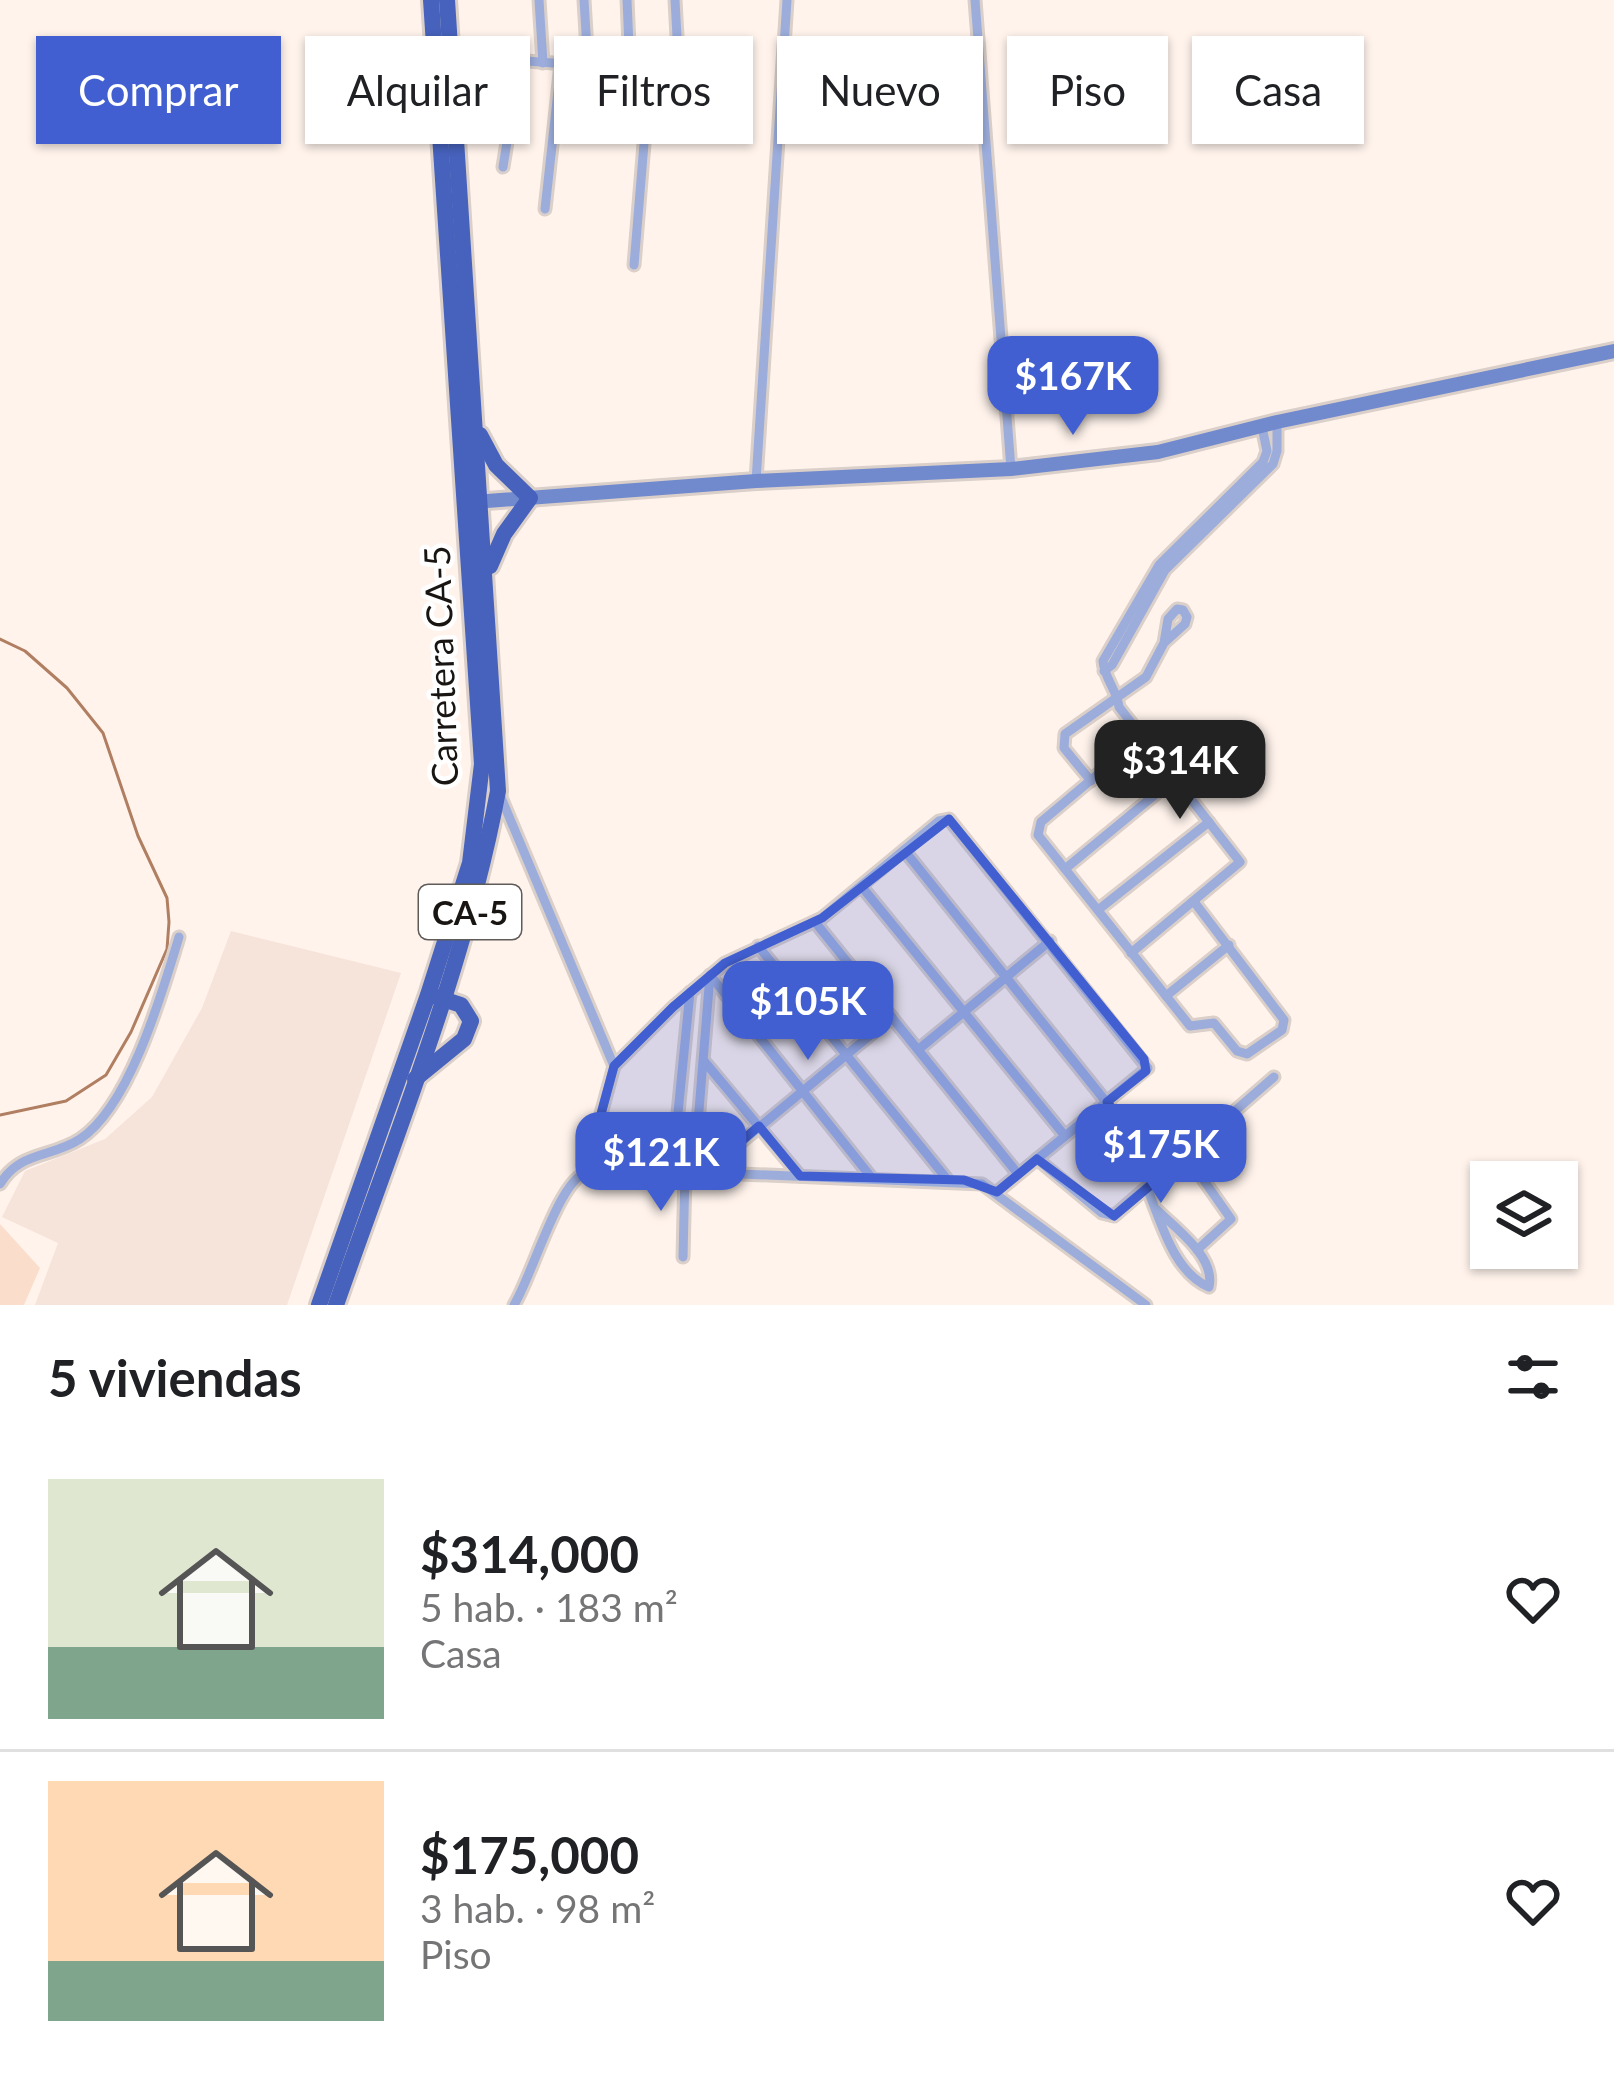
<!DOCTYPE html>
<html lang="es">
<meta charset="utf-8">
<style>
body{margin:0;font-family:Lato,sans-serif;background:#f2f2f2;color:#202124;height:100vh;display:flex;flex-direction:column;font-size:45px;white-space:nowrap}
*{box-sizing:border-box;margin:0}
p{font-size:39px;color:#757577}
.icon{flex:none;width:66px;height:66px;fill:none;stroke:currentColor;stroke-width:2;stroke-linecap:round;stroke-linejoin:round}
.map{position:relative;height:1305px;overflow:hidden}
.details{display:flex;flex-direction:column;background:#fff;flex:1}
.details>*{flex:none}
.hud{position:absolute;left:36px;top:36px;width:1542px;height:108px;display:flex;gap:24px}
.buttons{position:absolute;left:1470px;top:1161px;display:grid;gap:24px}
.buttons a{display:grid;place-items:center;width:108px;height:108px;border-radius:0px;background:#fff;box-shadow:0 3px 9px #0004;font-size:60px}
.price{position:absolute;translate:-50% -102px;padding:0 27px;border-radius:24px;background:#415fd1;color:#fff;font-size:39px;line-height:78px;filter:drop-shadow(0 3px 6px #0008)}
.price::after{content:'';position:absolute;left:50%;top:72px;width:36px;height:27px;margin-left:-18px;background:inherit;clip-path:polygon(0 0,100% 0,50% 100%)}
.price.selected{background:#222;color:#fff}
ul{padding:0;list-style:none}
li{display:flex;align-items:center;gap:36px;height:300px;padding:0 48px}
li+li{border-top:3px solid #e0e0e0}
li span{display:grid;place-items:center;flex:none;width:336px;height:240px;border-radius:0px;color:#555}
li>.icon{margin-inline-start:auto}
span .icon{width:144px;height:144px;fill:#fffc;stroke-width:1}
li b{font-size:51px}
h2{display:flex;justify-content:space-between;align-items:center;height:144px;padding:0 48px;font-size:51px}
.pill{padding:0 42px;border-radius:0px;background:#fff;box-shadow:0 3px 9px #0004;font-size:42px;line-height:108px}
.pill.selected{background:#415fd1;color:#fff}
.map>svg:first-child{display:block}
.built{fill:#f6e3d9}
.green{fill:#fbddcc}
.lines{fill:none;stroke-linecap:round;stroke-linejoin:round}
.stream{stroke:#b07f62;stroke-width:3}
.minor-casing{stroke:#dacfc9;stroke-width:15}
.secondary-casing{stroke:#dacfc9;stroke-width:20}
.trunk-casing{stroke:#dacfc9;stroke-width:22}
.minor{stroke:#9caddc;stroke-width:9}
.secondary{stroke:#7189cd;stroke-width:14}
.trunk{stroke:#4762bc;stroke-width:16}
.marked{fill:#415fd1;fill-opacity:0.2;stroke:#415fd1;stroke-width:9;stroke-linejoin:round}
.labels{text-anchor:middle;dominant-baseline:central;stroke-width:9;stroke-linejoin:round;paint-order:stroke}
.shield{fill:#fff;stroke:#5e5b59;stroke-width:3}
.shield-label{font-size:33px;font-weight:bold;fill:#191512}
.street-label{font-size:36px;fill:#191512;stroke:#fff}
</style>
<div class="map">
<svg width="1614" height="1305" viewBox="0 0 1614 1305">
<rect width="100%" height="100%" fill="#fff3ec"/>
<!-- built -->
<path class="built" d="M 231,931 L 401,973 L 287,1305 L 35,1305 L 58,1243 L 2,1217 L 25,1171 L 105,1139 L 152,1097 L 202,1008 Z"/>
<!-- green -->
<path class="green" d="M 0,1224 L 40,1268 L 24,1305 L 0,1305 Z"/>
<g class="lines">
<!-- stream -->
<path class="stream" d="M 0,639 L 25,651 L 67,688 L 103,733 L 138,836 L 167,898 L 169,922 L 167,949 L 131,1032 L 106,1075 L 66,1101 L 0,1115"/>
<!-- minor casing -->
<g class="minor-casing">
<g id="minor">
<path d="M 539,0 L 543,63"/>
<path d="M 584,0 L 588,66"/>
<path d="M 627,0 L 630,69"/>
<path d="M 675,0 L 679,73"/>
<path d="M 975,0 L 1011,469"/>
<path d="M 451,55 L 732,77"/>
<path d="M 503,167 L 520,61"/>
<path d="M 545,209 L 561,64"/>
<path d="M 634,265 L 650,71"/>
<path d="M 756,481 L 787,0"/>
<path d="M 1104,671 L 1112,665 L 1165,570 L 1273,464 L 1277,451 L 1277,422"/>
<path d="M 1142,737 L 1041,822 L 1038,835 L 1190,1026 L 1214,1023 L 1237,1051 L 1247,1054 L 1282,1030 L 1284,1020 L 1195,903"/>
<path d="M 1091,781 L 1064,748 L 1065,734 L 1146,677 L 1164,643 L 1168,619 L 1177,609 L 1183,610 L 1187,617 L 1185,624 L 1164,643"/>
<path d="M 500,795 L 614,1066 L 585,1173 C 558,1183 532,1276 514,1305"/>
<path d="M 904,850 L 1164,1174"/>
<path d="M 1065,869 L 1174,779"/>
<path d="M 862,887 L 1065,1136"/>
<path d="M 1098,910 L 1209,822"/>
<path d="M 815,922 L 1018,1174"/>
<path d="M 758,946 L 947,1179"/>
<path d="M 1131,953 L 1240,862 L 1119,707 C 1117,690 1104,678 1103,661 L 1159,565 L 1263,462 L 1267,451 L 1262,427"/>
<path d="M 710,975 L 871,1177"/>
<path d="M 1166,996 L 1229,945"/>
<path d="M 919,1049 L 1050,941"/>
<path d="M 704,1061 L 800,1176"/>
<path d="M 614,1066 L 673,1007 L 725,963 L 822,918 L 939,821 L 949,819 L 1148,1068 L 997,1192"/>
<path d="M 1186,1155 L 1231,1219 L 1197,1250"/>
<path d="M 1037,1159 L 1102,1213 L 1114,1216 L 1274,1077"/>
<path d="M 694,1172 L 710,975"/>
<path d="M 585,1173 L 694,1172 L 982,1184 L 1146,1305"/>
<path d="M 672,1173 L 690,992"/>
<path d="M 704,1173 L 892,1017"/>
<path d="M 0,1184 C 20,1151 51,1158 80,1139 C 130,1106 162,993 179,937"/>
<path d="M 1147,1188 C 1161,1221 1173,1272 1209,1287 C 1216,1257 1176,1229 1156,1209"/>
<path d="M 683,1257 L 685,1173"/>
</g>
</g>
<!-- secondary casing -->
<g class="secondary-casing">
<path id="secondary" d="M 474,502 L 756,481 L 1011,469 L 1158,452 L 1277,422 L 1614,351"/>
</g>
<!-- trunk casing -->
<g class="trunk-casing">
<g id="trunk">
<path d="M 480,435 L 496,465 L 530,498 L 504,534 L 490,566"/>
<path d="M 415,1079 L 464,1039 L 471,1021 L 461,1005 L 434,996"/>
<path d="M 319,1305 L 428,995 L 470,863 L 482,764 L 431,0"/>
<path d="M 336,1305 C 395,1136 465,967 498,791 L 447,0"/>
</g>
</g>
<!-- minor -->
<use href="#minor" class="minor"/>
<!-- secondary -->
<use href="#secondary" class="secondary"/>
<!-- trunk -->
<use href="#trunk" class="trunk"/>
</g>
<!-- marked area -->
<path class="marked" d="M 949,819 L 1144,1059 L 1146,1071 L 1107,1102 L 1164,1174 L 1114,1216 L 1037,1159 L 997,1192 L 964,1180 L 800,1176 L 759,1126 L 704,1173 L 585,1173 L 614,1066 L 673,1007 L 725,963 L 822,918 Z"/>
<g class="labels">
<!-- shield labels -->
<rect class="shield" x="419" y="885" width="102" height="54" rx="9"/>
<g class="shield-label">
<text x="470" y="912">CA-5</text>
</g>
<!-- street labels -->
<g class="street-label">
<text transform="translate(440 666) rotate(-92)">Carretera CA-5</text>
</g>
</g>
</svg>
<div class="buttons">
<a><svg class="icon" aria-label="layers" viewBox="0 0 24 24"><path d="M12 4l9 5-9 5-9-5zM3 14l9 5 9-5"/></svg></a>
</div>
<b class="price" style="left:1073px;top:438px">$167K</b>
<b class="price selected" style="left:1180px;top:822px">$314K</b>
<b class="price" style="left:808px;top:1063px">$105K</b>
<b class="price" style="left:1161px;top:1206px">$175K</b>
<b class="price" style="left:661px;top:1214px">$121K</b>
<div class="hud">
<a class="pill selected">Comprar</a>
<a class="pill">Alquilar</a>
<a class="pill">Filtros</a>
<a class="pill">Nuevo</a>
<a class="pill">Piso</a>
<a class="pill">Casa</a>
</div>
</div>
<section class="details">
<h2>5 viviendas<svg class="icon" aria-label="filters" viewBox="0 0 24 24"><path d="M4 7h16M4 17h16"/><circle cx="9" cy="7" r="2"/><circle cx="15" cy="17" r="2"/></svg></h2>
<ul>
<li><span style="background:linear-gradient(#dfe7d0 70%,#7fa58c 0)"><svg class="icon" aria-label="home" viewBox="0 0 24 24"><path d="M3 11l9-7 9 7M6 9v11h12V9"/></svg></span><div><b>$314,000</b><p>5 hab. · 183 m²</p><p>Casa</p></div><svg class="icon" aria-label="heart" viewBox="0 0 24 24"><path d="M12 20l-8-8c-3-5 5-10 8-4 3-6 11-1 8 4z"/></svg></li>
<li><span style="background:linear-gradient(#ffd9b3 75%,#7fa58c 0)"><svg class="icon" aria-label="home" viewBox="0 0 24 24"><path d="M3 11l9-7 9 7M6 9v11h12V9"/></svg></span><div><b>$175,000</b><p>3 hab. · 98 m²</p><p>Piso</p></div><svg class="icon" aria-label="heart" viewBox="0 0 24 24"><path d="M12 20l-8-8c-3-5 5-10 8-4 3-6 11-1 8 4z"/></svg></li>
</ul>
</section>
